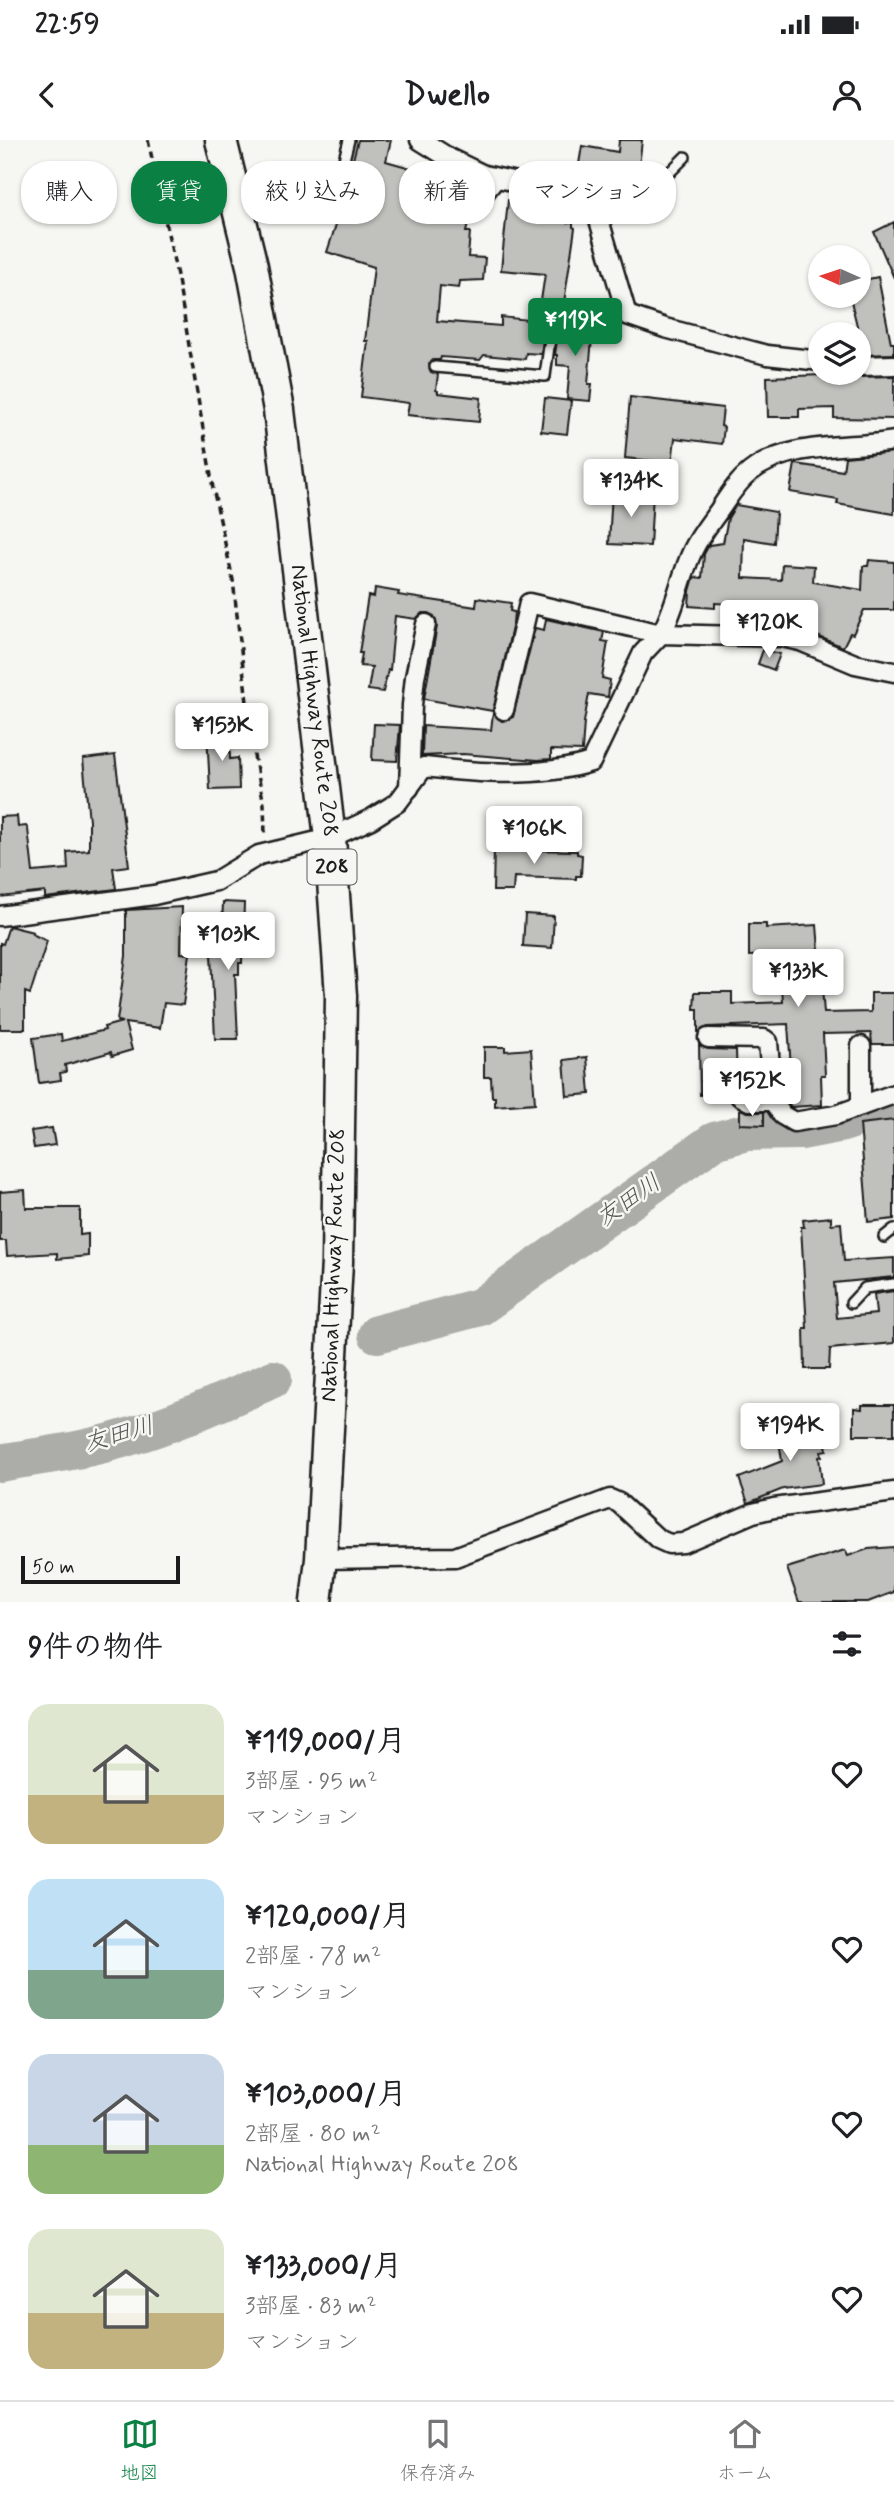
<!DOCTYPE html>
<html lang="ja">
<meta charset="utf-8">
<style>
body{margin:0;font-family:Mynerve,"Klee One",sans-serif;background:#f6f6f6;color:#202124;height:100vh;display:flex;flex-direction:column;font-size:26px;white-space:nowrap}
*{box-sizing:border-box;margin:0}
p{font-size:23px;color:#757577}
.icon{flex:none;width:38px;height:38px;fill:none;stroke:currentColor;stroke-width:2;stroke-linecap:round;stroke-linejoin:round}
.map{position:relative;height:1462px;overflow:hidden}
.side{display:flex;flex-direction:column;background:#fff;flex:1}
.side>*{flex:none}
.banner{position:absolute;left:21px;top:21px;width:852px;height:63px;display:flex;gap:14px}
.needle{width:46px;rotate:273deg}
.controls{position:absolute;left:808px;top:105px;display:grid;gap:14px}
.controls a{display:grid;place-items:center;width:63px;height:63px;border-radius:50%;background:#fff;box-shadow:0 2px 5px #0004;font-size:35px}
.scale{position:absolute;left:21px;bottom:18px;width:159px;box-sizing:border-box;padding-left:7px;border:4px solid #1c1c1c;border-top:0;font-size:19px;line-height:24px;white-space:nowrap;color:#1c1c1c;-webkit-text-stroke:5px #f6f6f2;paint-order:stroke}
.price{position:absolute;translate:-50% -60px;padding:0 16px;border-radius:7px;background:#fff;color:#222;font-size:23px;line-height:46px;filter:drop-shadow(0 2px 4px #0008)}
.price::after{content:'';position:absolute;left:50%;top:42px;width:21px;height:16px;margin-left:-10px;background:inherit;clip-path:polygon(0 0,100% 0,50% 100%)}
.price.selected{background:#0b8043;color:#fff}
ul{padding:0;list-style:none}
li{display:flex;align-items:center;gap:21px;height:175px;padding:0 28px}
li span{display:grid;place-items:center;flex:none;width:196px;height:140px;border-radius:21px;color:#555}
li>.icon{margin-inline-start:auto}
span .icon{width:84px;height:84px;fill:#fffc;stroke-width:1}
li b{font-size:30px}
h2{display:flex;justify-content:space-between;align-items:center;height:84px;padding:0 28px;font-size:30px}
.chip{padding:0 24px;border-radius:28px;background:#fff;box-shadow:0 2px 5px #0004;font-size:24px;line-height:63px}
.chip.selected{background:#0b8043;color:#fff}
.status{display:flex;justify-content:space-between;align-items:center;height:49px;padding:0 35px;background:#fff;direction:ltr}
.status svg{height:19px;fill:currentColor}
header{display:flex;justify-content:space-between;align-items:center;height:91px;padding:0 28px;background:#fff;font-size:32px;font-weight:700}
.menu{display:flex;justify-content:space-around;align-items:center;height:98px;border-top:2px solid #e0e0e0;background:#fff;font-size:19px;color:#757577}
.menu a{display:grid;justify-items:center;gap:4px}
.menu .selected{color:#0b8043}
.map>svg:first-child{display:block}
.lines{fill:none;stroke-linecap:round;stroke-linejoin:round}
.river{stroke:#acaca9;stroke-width:38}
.building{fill:#c0c0bd;stroke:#1c1c1c;stroke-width:2}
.service-casing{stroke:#1c1c1c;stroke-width:14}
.minor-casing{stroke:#1c1c1c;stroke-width:23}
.trunk-casing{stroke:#1c1c1c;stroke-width:35}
.path{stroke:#1c1c1c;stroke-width:3.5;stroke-dasharray:7 5;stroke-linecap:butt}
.service{stroke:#f6f6f2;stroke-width:9}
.minor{stroke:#f6f6f2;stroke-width:18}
.trunk{stroke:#f6f6f2;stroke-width:30}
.labels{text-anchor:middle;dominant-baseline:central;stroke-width:5;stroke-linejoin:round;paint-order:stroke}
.shield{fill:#f6f6f2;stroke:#5d5d5c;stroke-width:2}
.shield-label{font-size:21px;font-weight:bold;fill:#1c1c1c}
.street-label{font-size:23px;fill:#1c1c1c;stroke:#f6f6f2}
.water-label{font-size:24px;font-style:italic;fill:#565654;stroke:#f6f6f2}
</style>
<div class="status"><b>22:59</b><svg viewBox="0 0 49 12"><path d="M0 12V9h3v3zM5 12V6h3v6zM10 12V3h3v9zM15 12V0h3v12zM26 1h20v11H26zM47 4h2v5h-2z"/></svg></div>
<header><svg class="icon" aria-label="back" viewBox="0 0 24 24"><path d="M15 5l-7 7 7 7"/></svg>Dwello<svg class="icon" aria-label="person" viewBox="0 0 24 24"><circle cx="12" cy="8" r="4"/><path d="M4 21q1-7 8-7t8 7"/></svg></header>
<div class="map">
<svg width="894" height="1462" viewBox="0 0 894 1462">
<rect width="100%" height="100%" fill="#f6f6f2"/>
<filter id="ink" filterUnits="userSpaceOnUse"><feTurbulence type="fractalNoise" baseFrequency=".0143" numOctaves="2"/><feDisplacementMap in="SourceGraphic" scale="14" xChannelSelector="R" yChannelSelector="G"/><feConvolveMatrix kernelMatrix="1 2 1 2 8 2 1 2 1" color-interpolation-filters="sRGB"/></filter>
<g filter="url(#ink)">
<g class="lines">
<!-- river -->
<g class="river">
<path d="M 377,1194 L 480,1167 L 714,1001 L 747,992 L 801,991 L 843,983 L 894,966"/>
<path d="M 0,1323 C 41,1316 82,1311 122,1299 C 174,1284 224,1261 273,1239"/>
</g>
</g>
<!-- building -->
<g class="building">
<path d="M 358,0 L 391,0 L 386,21 L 439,36 L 440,33 L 465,39 L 464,41 L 477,45 L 473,63 L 468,70 L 470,76 L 466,92 L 470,92 L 468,117 L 485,118 L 483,140 L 460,141 L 459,148 L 440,146 L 437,181 L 501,186 L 501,177 L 538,181 L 545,134 L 501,130 L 508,60 L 531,62 L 531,67 L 534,67 L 533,78 L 573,83 L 573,87 L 575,88 L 564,163 L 554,162 L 548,165 L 541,214 L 526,213 L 525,219 L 484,215 L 480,220 L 441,217 L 440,220 L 433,220 L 429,224 L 431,232 L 438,234 L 436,250 L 438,251 L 438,253 L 481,258 L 479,282 L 407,275 L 409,263 L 361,257 L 368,201 L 365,201 L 374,127 L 327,112 L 351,39 L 348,39 Z"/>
<path d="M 619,0 L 642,0 L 638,36 L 608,33 L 607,38 L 603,37 L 600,52 L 585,45 L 586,37 L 577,36 L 582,6 L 618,12 Z"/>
<path d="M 894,82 L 894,138 L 874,92 Z"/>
<path d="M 878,137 L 891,203 L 894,203 L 894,214 L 859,215 L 859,194 L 850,157 L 859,156 L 859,141 Z"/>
<path d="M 560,177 L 562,177 L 561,182 L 591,188 L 590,198 L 592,198 L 588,244 L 592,244 L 590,261 L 567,259 L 570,226 L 557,225 L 557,215 L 555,215 Z"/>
<path d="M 852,234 L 859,237 L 894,236 L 894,279 L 834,278 L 834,268 L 799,269 L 799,277 L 768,277 L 767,237 Z"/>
<path d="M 630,257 L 723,268 L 721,286 L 724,287 L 722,304 L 675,298 L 672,323 L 625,318 Z"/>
<path d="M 545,258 L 571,261 L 567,294 L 541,291 Z"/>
<path d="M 894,312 L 894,374 L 837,364 L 838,360 L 790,352 L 795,324 L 843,331 L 845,317 Z"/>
<path d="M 612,351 L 653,354 L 650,406 L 609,404 Z"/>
<path d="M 736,365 L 776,372 L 774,403 L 744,398 L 743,438 L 781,440 L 782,424 L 814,426 L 813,442 L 862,450 L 863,426 L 868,426 L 869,420 L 894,422 L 894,470 L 864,470 L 853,494 L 850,493 L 843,507 L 810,493 L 817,478 L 747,471 L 748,465 L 715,463 L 715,468 L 689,466 L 690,451 L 694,437 L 702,438 L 704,414 L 709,405 L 723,403 L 728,378 Z"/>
<path d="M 375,448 L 399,452 L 398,455 L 476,467 L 477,458 L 511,463 L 510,471 L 514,472 L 513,483 L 493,571 L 424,559 L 437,486 L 434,476 L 428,473 L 422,473 L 416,479 L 395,476 L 390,530 L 388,530 L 383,552 L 368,550 L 372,527 L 360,526 L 362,513 L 359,513 L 368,456 L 374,457 Z"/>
<path d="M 546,479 L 604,492 L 602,501 L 608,502 L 602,538 L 610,540 L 608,557 L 589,554 L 584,582 L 582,611 L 551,610 L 551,619 L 538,620 L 463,614 L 422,616 L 423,586 L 491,590 L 493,573 L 502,581 L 513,577 L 535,488 L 544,490 Z"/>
<path d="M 763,510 L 780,514 L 774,530 L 758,524 Z"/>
<path d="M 374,584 L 400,585 L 397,621 L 372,620 Z"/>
<path d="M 229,591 L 230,619 L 238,618 L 239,649 L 210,650 L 207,592 Z"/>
<path d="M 115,615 L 129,726 L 113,728 L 116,749 L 45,758 L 45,752 L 0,757 L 0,677 L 17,676 L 18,687 L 26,686 L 28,689 L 33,732 L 68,729 L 67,712 L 89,710 L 89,681 L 83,619 Z"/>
<path d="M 494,709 L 577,711 L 577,714 L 582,715 L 581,736 L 576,736 L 576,739 L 514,737 L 513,751 L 493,751 Z"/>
<path d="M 223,762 L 244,763 L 242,823 L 239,823 L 239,834 L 235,834 L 238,899 L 215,899 L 211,814 L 221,814 Z"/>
<path d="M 182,767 L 181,813 L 190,814 L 183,865 L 164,863 L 160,888 L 125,883 L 132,910 L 112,916 L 111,912 L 65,925 L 66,932 L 60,933 L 61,940 L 39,943 L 33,898 L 61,894 L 62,901 L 105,890 L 104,887 L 122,882 L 117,881 L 126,816 L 126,770 Z"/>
<path d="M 525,774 L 554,776 L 552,808 L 523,806 Z"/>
<path d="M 749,784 L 766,784 L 766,788 L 817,785 L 824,873 L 871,872 L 871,853 L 894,853 L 894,904 L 872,904 L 871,893 L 823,894 L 825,935 L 821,935 L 822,965 L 791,967 L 786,960 L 785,944 L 792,944 L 788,884 L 708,887 L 698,892 L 698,869 L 694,869 L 695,852 L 732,852 L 732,864 L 783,862 L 780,815 L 749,816 Z"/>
<path d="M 9,786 L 33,792 L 32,794 L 47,801 L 30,854 L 25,852 L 25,889 L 0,889 L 0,803 L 3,804 Z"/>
<path d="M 699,905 L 708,909 L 736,910 L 737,945 L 730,950 L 729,954 L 700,955 Z"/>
<path d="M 484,907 L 505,907 L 505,911 L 531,909 L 535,963 L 495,966 L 495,957 L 492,957 L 491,937 L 484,937 Z"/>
<path d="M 587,917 L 590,954 L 567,956 L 564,920 Z"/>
<path d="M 740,969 L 748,972 L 764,972 L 764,985 L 740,984 Z"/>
<path d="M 894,980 L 894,1079 L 868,1082 L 860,984 Z"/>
<path d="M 52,988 L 55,1005 L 34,1008 L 31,991 Z"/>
<path d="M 25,1050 L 26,1068 L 80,1068 L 80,1095 L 88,1094 L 88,1116 L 57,1119 L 57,1113 L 7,1116 L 6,1101 L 0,1101 L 0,1052 Z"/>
<path d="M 831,1077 L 831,1084 L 841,1083 L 844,1121 L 894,1118 L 894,1137 L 834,1143 L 837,1178 L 876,1174 L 874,1154 L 894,1151 L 894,1203 L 830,1209 L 829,1229 L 805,1229 L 804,1188 L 807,1188 L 801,1087 L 804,1087 L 803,1080 Z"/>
<path d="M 862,1265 L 894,1265 L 894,1295 L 854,1295 L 854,1268 L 862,1269 Z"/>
<path d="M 817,1281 L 818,1292 L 824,1292 L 827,1310 L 821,1311 L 822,1316 L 819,1317 L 822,1344 L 783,1349 L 748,1363 L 739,1338 L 782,1321 L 777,1287 Z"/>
<path d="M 894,1407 L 894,1452 L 868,1462 L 799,1462 L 787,1428 L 845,1410 L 848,1416 L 868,1409 Z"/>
</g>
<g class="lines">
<!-- service casing -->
<g class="service-casing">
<g id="service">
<path d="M 339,39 L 349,0"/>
<path d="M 594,63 L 665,37 L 685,17"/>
<path d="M 475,72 L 500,40"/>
<path d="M 435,227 L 545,236 L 554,169 L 627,175"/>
<path d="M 884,1097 L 894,1089"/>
<path d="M 851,1163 L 865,1148 L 894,1144"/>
</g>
</g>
<!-- minor casing -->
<g class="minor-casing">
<g id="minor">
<path d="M 420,0 L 449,18 L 484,35 L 583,56 L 594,63 L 627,175 L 665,188 L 767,215 L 821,221"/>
<path d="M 859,226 L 894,225"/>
<path d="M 504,570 L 529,463 L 661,494 C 676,468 680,437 693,410 C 700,395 711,382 720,369 C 729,356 737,342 750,332 C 789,301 847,309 894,301"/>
<path d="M 409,648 L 412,565 L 415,537 L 426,484"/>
<path d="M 0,776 L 154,755 L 216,741 L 259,715 L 330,698 L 371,679 L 398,662 L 424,627 C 476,633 541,638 591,622 L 643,513 L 661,494 L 782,497 L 800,501 L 855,524 L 894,532"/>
<path d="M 708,898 L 764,899 L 768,902 L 773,961 L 782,975 L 794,982 L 836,975 L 894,954"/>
<path d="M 740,956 L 749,961 L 773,961"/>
<path d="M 861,966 L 861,906"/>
<path d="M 321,1419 L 455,1417 L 610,1359 L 619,1363 L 658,1399 L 669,1404 L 683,1403 L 753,1373 L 774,1368 L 894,1352"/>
</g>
</g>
<!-- trunk casing -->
<g class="trunk-casing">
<g id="trunk">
<path id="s1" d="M 221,0 L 252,126 L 279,270 L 330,698 L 341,856 L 337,1122 L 321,1419 L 316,1462"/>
</g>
</g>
<!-- path -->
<path class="path" d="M 148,0 L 178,140 L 213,348 L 233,440 L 252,606 L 264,664 L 265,694"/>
<!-- service -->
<use href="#service" class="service"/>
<!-- minor -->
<use href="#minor" class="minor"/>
<!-- trunk -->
<use href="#trunk" class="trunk"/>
</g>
</g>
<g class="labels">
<!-- shield labels -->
<rect class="shield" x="307.5" y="709.5" width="49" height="35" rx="5"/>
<g class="shield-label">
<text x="332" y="727">208</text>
</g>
<!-- street labels -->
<g class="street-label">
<text stroke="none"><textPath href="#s1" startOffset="569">National Highway Route 208</textPath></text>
<text transform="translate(334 1125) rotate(-88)">National Highway Route 208</text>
</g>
<!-- water labels -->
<g class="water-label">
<text transform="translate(629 1061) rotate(-35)">友田川</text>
<text transform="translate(119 1295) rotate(-16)">友田川</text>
</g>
</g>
</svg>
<div class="controls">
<a><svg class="needle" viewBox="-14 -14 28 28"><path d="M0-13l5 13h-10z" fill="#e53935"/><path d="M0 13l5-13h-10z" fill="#757577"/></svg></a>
<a><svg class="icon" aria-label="layers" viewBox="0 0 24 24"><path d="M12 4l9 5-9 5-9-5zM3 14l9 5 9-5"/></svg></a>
</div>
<div class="scale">50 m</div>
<b class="price selected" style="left:575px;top:218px">¥119K</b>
<b class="price" style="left:631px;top:379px">¥134K</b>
<b class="price" style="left:769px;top:520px">¥120K</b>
<b class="price" style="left:222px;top:623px">¥153K</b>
<b class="price" style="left:534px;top:726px">¥106K</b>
<b class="price" style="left:228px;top:832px">¥103K</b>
<b class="price" style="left:798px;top:869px">¥133K</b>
<b class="price" style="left:752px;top:978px">¥152K</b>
<b class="price" style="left:790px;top:1323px">¥194K</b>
<div class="banner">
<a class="chip">購入</a>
<a class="chip selected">賃貸</a>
<a class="chip">絞り込み</a>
<a class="chip">新着</a>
<a class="chip">マンション</a>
</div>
</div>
<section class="side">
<h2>9件の物件<svg class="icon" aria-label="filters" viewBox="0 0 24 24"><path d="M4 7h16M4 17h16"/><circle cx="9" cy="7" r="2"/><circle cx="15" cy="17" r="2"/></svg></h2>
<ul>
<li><span style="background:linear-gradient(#dfe7d0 65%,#c2b280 0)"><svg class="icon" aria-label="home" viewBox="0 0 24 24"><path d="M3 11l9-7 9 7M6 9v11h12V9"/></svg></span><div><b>¥119,000/月</b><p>3部屋 · 95 m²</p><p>マンション</p></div><svg class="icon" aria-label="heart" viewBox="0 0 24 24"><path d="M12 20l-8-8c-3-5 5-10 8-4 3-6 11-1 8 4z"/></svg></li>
<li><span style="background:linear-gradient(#bfe0f5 65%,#7fa58c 0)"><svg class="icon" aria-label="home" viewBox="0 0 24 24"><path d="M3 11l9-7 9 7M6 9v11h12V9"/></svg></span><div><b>¥120,000/月</b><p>2部屋 · 78 m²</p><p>マンション</p></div><svg class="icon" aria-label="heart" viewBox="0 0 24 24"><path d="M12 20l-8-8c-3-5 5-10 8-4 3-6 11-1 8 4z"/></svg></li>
<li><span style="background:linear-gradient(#c9d6e8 65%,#8fb573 0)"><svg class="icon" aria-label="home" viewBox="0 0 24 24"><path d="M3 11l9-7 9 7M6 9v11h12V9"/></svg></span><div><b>¥103,000/月</b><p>2部屋 · 80 m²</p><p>National Highway Route 208</p></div><svg class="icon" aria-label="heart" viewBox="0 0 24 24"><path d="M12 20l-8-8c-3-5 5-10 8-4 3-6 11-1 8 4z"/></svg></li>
<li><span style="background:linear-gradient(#dfe7d0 60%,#c2b280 0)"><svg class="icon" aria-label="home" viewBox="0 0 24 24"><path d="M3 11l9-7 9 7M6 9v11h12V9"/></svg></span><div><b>¥133,000/月</b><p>3部屋 · 83 m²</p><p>マンション</p></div><svg class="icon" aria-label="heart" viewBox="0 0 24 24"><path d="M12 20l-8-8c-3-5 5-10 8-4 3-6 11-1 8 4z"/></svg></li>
</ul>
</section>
<nav class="menu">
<a class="selected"><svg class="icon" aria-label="map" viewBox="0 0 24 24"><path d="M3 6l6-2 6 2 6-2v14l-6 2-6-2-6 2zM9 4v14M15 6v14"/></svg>地図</a>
<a><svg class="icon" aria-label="saved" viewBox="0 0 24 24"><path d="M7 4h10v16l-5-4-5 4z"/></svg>保存済み</a>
<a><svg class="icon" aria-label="home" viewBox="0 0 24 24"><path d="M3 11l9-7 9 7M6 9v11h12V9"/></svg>ホーム</a>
</nav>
